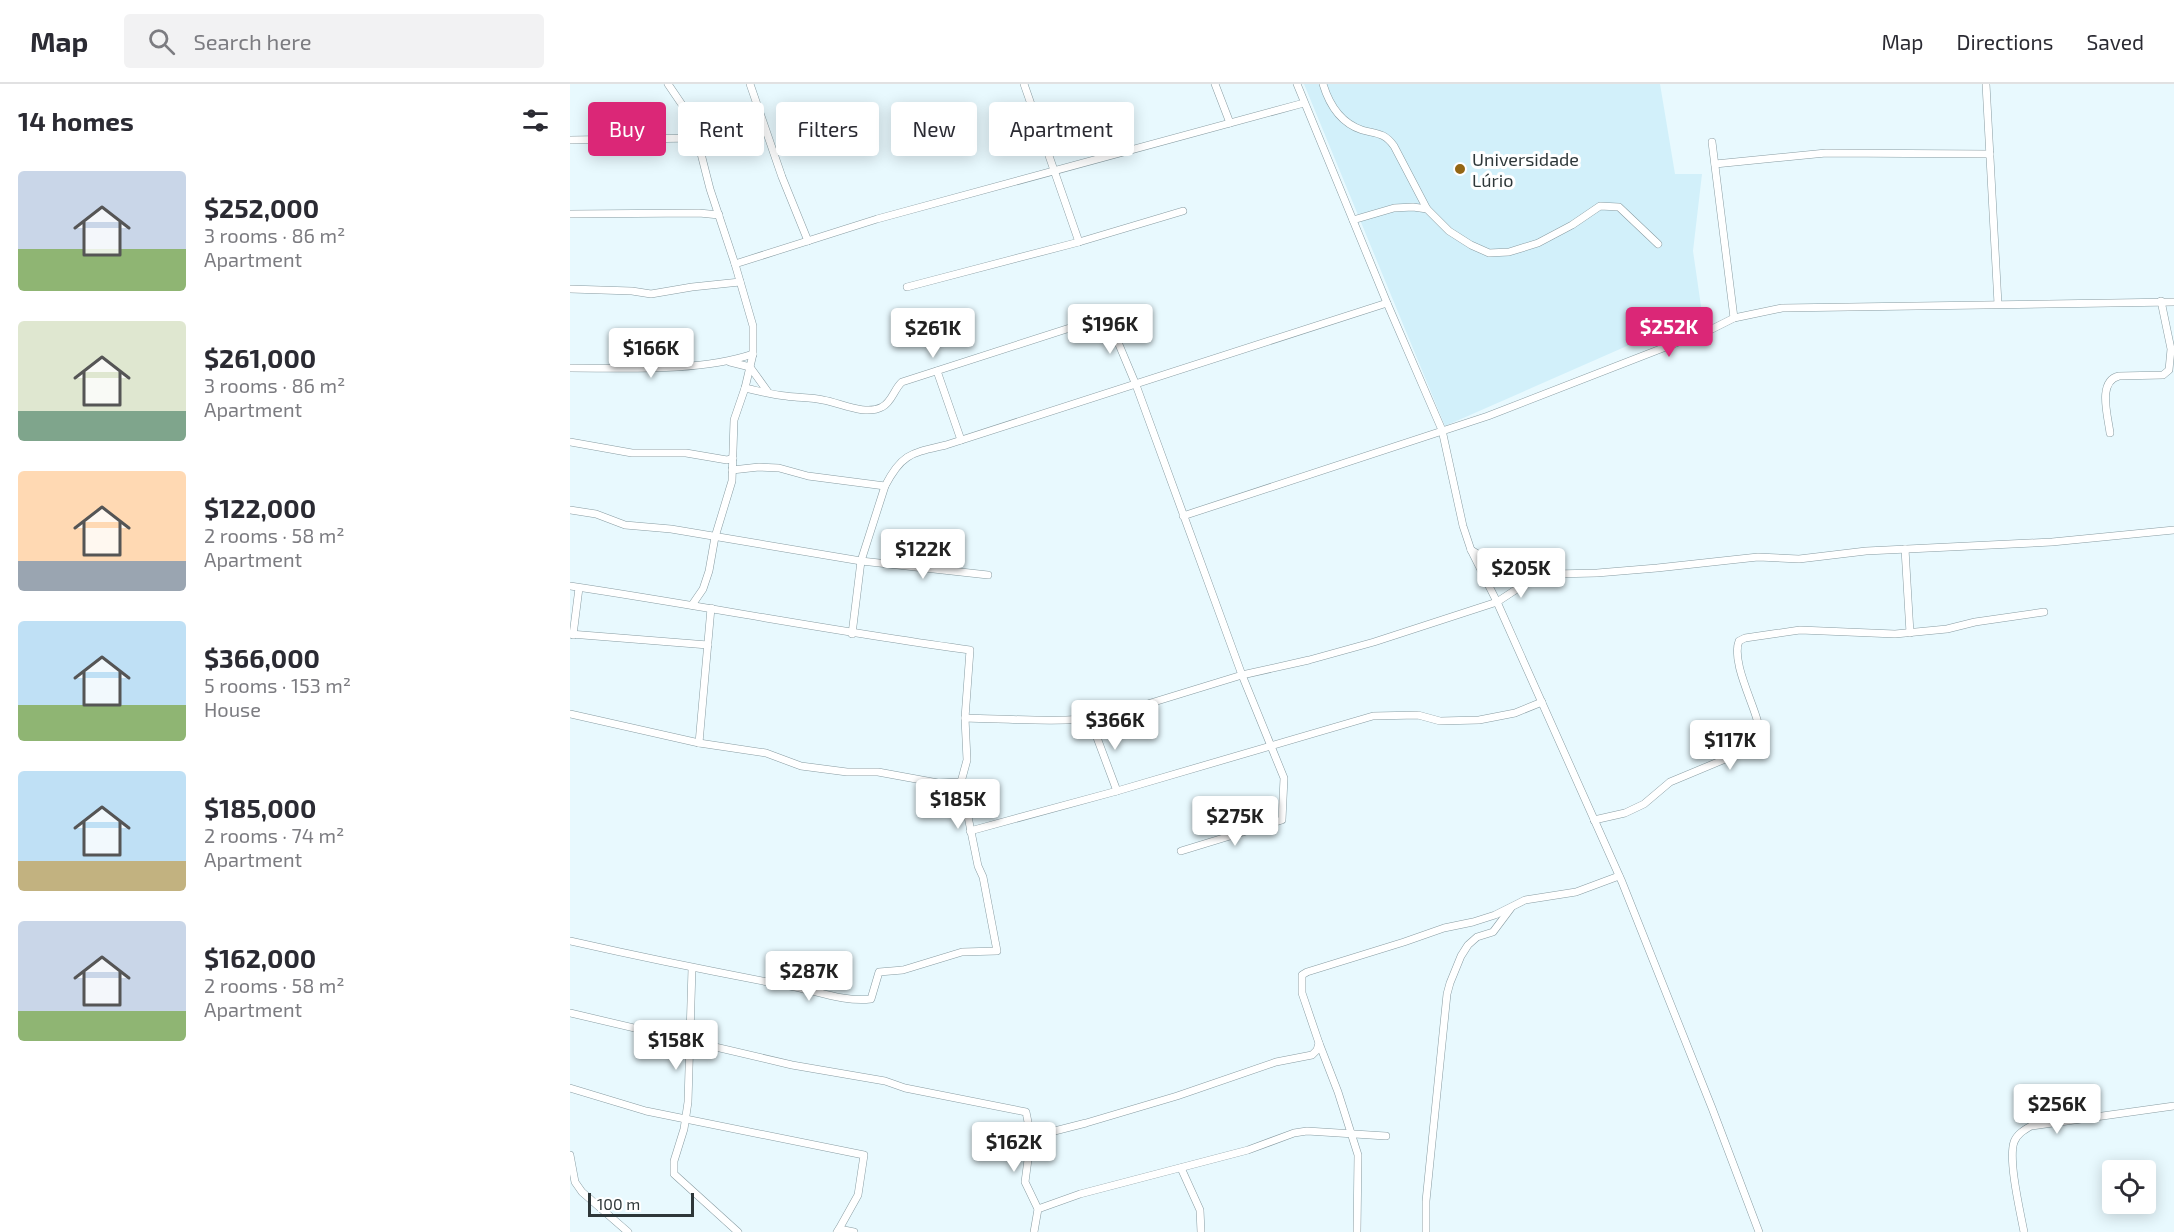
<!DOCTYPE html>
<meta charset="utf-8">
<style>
body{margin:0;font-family:"Exo 2",sans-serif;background:#f2f2f3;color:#2b2b33;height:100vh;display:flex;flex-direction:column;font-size:22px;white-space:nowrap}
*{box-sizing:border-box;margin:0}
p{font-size:20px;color:#7c7c81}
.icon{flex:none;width:33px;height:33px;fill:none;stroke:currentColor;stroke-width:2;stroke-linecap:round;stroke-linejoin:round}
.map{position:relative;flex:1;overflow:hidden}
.details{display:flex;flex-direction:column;background:#fff;width:570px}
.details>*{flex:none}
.banner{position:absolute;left:18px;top:18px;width:570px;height:54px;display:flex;gap:12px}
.buttons{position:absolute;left:1532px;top:1076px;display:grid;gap:12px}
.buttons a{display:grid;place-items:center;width:54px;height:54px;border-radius:6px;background:#fff;box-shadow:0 3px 15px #0003;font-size:30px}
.scale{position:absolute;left:18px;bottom:15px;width:106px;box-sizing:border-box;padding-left:6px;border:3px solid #2e3739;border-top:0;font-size:16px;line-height:21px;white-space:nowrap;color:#2e3739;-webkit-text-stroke:4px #fff;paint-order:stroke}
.price{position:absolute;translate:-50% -51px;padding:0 14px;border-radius:6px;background:#fff;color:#222;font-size:20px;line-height:39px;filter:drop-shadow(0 2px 3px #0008)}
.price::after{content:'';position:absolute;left:50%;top:36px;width:18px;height:14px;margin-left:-9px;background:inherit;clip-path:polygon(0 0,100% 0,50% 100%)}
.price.active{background:#db2777;color:#fff}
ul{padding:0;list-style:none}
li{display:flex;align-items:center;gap:18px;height:150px;padding:0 18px}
li span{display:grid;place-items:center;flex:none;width:168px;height:120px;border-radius:6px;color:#555}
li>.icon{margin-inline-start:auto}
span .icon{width:72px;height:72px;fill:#fffc;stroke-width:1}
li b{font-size:26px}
h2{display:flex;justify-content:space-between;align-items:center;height:72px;padding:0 18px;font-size:26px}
.chip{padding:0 21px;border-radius:6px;background:#fff;box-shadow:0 3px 15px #0003;font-size:21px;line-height:54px}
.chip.active{background:#db2777;color:#fff}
header{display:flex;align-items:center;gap:36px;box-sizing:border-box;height:84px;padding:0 30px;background:#fff;border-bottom:2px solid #e1e1e2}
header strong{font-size:28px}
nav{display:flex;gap:33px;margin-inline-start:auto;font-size:21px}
.search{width:420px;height:54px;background:#f2f2f3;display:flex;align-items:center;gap:15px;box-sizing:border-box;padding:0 21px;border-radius:6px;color:#7c7c81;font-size:22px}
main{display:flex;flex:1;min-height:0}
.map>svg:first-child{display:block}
.built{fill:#d2f0fa}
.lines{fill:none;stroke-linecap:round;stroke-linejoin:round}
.minor-casing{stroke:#889ca2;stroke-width:8}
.minor{stroke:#fff;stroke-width:7}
.poi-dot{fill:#946614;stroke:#fff;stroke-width:2}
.labels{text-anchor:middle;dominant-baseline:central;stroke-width:6;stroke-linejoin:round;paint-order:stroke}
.poi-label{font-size:18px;fill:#2e3739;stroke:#fff;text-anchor:start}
</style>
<header>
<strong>Map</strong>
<div class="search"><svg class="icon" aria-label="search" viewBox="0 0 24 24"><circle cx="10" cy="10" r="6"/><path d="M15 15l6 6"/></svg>Search here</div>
<nav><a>Map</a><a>Directions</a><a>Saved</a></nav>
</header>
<main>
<section class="details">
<h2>14 homes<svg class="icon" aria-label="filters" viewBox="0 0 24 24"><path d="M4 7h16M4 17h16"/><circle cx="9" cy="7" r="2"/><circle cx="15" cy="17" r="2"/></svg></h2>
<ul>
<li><span style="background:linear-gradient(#c9d6e8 65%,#8fb573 0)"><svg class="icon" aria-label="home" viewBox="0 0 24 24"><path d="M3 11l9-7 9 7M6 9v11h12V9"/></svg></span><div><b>$252,000</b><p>3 rooms · 86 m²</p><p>Apartment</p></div></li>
<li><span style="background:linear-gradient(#dfe7d0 75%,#7fa58c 0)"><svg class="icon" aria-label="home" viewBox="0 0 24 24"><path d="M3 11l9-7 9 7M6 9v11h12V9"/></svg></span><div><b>$261,000</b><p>3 rooms · 86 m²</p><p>Apartment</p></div></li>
<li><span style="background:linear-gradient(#ffd9b3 75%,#9aa5b1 0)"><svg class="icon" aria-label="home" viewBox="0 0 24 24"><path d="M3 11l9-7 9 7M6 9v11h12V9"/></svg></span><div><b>$122,000</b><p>2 rooms · 58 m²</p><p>Apartment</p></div></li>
<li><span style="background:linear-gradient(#bfe0f5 70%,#8fb573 0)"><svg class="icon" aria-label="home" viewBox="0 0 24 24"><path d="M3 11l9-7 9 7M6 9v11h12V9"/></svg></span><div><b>$366,000</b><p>5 rooms · 153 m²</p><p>House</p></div></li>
<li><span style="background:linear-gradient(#bfe0f5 75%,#c2b280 0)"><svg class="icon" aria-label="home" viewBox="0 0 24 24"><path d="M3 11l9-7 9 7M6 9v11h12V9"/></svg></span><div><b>$185,000</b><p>2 rooms · 74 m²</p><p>Apartment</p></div></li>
<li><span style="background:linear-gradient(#c9d6e8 75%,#8fb573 0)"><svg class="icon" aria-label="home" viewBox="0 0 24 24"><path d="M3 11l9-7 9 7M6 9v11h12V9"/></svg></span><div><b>$162,000</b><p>2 rooms · 58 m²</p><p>Apartment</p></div></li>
</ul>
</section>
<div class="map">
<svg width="1604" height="1148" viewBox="0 0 1604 1148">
<rect width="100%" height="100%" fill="#e8f9fe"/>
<!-- built -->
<path class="built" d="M 734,0 L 1090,0 L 1105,90 L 1132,90 L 1123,167 L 1132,229 L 875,342 Z"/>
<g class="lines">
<!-- minor casing -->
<g class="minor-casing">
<g id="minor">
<path d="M 180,0 L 212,93 L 238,157"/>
<path d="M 454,0 L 509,158"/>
<path d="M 645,0 L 660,39"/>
<path d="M 727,0 L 817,219 L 872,346 L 893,442 L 901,466 L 927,518 L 1052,798 L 1142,1024 L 1189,1148"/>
<path d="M 753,0 C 759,20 771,39 792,46 C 806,50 814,48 824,62 L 857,125"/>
<path d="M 1416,0 L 1428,220"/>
<path d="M 127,54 L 140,105 L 165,180"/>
<path d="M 0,56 L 127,54 L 117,28 L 98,0"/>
<path d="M 1142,58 L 1164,234"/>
<path d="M 1145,80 L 1256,69 L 1420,70"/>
<path d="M 0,130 L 129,129 L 149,131"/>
<path d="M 783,136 L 824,124 L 843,123 L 857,125 L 879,147 L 901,161 L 919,169 L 939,168 L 968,159 L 1002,141 L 1030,122 L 1049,123 L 1088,160"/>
<path d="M 337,203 L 509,158 L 613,127"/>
<path d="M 0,205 L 62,207 L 81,210 L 122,203 L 170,198"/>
<path d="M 160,278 L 180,283 L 198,308"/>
<path d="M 0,284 C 57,284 129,288 183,270"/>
<path d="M 367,287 L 391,356"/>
<path d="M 175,304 C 189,307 203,311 216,312 C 229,314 241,313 253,316 C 271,319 295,332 312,323 C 322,318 324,305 332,298 L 537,232 L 566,301 L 672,591 L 714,694 L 712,736 L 611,767"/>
<path d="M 1540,349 C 1538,332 1527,297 1549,292 L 1593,291 L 1599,286 L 1601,265 L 1591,217"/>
<path d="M 0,358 L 62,369 L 116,369 L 157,376 L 163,374"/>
<path d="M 162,386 L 189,383 L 209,384 L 238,392 L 315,402 C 332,369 342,369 376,361 L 817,219"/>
<path d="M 0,426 L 26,430 L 55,441 L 101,445 L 291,477 L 418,491"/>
<path d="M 613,432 L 918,332 L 1142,245 L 1164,234 L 1212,224 L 1604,218"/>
<path d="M 1335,465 L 1340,549"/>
<path d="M 901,466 L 943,491 L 962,495 L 984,490 L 1027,489 L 1087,484 L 1188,473 L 1229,475 L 1296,467 L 1482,458 L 1604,446"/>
<path d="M 0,502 C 134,522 266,548 400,566 L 395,634 L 397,676 L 391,698 L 408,782 L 413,793 L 427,867 L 392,868 L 333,886 L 309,888 L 301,915 C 275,918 250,908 225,903 C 149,889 75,874 0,857"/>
<path d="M 122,521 L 133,505 L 139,487 L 145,453 L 162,397 L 164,336 L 175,304 L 183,270 L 183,242 L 165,180 L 307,135 L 734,19"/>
<path d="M 0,550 L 138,561"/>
<path d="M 282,550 L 291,477 L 315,402"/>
<path d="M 3,551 L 9,504"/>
<path d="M 0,630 L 129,659 L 196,669 L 231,682 L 277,688 L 308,688 L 368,699 L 391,698"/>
<path d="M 395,634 C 442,635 489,639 535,633 L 672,591 L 739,576 L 804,558 L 927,518 L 962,495"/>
<path d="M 520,635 L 547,707"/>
<path d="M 129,659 L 141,524"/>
<path d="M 1024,736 L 1055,729 L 1074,720 L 1100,698 L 1172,668 L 1181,659 L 1188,639 C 1183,618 1161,577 1169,557 L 1175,554 L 1230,546 L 1325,550 L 1377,545 L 1405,538 L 1474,528"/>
<path d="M 400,747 L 547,707 L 803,632 L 848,631 L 870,637 L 909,636 L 945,629 L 972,618"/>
<path d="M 122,884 L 118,1018 L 114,1045 L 104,1077 L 104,1090 L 168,1148"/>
<path d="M 0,929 L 222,981 L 315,997 L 335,1004 L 456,1028 L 461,1053 L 455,1098 L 468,1125 L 464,1148"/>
<path d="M 749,959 L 768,1008 L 788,1071 L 787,1148"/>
<path d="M 0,1004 L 76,1027 L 294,1071 L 288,1111 L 269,1145"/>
<path d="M 461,1053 L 516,1039 L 607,1012 L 706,978 L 742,971 L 747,966 L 749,959 L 732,909 L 732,891 L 737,888 L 834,858 L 874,844 L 903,838 L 925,831 L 955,816 L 1006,808 L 1049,792"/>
<path d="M 0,1071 L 5,1098 L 12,1108 L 58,1148"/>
<path d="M 611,1084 L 630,1126 L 631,1148"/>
<path d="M 468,1125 L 510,1110 L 678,1066 L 724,1049 L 737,1047 L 816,1052"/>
<path d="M 267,1148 L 269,1145 L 284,1148"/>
<path d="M 856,1148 L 856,1117 L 877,910 L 880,899 L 891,872 L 898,861 L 907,853 L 923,848 L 941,824"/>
<path d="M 1454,1148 C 1450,1127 1438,1076 1444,1058 C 1447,1050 1454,1046 1461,1042 L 1604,1022"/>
</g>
</g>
<!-- minor -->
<use href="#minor" class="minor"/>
</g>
<!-- markers -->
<circle class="poi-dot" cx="890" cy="85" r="6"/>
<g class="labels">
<!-- poi labels -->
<g class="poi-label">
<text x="902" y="75">Universidade<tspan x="902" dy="21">Lúrio</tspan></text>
</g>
</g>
</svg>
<div class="buttons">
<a><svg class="icon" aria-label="locate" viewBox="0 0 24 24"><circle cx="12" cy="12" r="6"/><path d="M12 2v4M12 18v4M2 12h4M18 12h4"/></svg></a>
</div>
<div class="scale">100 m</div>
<b class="price" style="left:540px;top:271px">$196K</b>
<b class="price active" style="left:1099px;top:274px">$252K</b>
<b class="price" style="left:363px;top:275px">$261K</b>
<b class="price" style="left:81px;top:295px">$166K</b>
<b class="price" style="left:353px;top:496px">$122K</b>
<b class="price" style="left:951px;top:515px">$205K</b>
<b class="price" style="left:545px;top:667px">$366K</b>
<b class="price" style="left:1160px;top:687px">$117K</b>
<b class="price" style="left:388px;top:746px">$185K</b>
<b class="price" style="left:665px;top:763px">$275K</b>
<b class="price" style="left:239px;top:918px">$287K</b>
<b class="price" style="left:106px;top:987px">$158K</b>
<b class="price" style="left:1487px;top:1051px">$256K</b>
<b class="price" style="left:444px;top:1089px">$162K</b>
<div class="banner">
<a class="chip active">Buy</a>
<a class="chip">Rent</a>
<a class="chip">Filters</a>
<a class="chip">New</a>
<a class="chip">Apartment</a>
</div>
</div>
</main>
